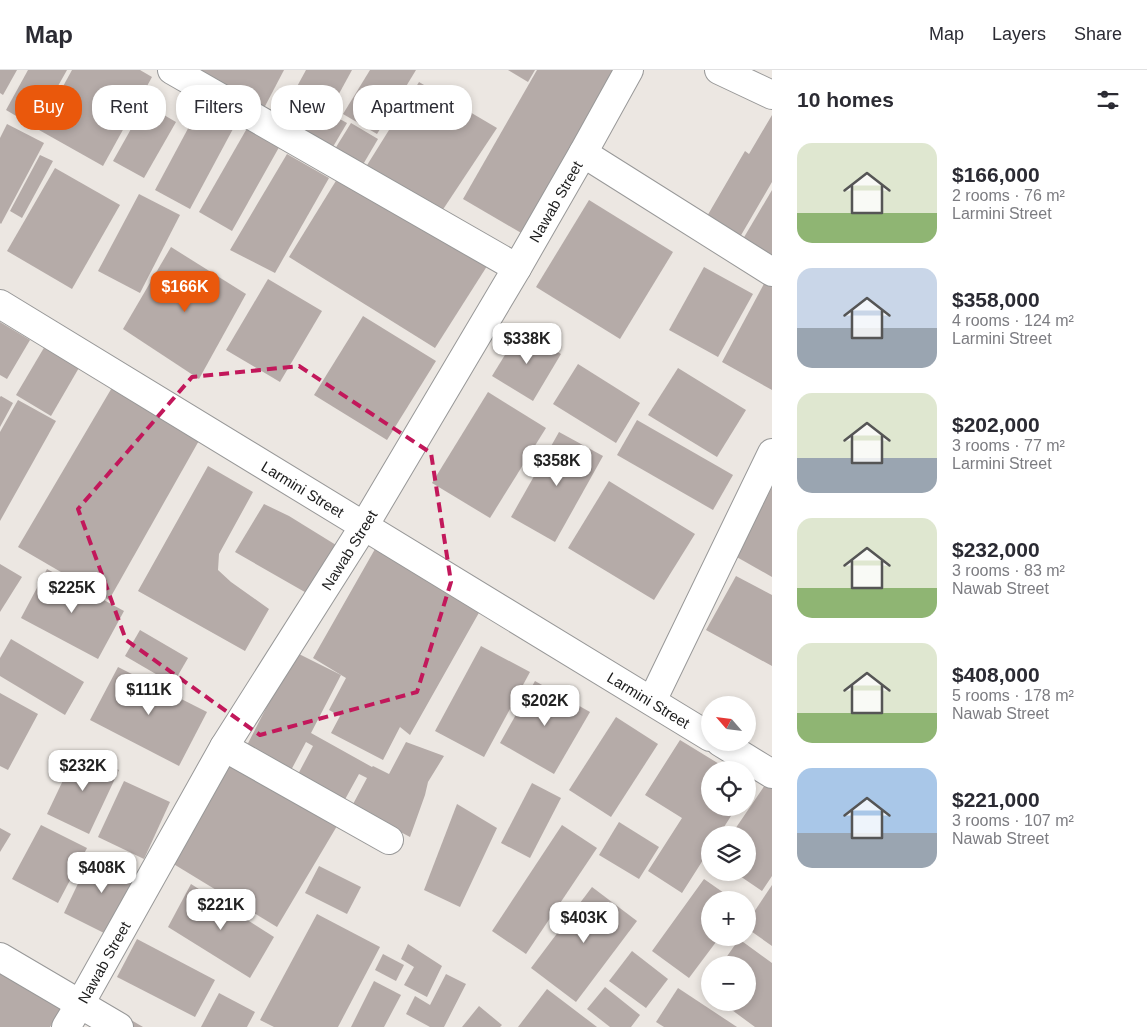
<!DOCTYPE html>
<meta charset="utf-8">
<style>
body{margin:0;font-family:Helvetica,sans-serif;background:#f2f2f3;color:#2b2b33;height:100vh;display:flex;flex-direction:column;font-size:19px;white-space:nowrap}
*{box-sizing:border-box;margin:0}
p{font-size:16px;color:#7c7c81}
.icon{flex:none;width:28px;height:28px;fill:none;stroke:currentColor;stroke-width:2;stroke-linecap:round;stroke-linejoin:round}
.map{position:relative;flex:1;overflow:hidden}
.panel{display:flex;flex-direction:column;background:#fff;width:375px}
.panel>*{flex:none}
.guide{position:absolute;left:15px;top:15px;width:475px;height:45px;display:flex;gap:10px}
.needle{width:32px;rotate:298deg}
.buttons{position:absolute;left:701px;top:626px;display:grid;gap:10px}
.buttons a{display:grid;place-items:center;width:55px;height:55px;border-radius:50%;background:#fff;box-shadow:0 2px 8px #0003;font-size:25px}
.price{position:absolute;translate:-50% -42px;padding:0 11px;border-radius:10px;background:#fff;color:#222;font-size:16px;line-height:32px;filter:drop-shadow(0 1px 2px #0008)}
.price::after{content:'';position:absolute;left:50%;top:30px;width:15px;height:11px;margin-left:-8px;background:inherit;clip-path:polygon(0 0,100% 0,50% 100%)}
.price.active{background:#ea580c;color:#fff}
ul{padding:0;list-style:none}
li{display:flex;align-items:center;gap:15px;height:125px;padding:0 25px}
li span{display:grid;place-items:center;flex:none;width:140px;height:100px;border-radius:15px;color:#555}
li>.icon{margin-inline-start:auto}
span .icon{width:60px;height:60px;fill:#fffc;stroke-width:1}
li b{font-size:21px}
h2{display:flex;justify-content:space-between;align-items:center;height:60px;padding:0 25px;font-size:21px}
.pill{padding:0 18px;border-radius:20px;background:#fff;box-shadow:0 2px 8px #0003;font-size:18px;line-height:45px}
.pill.active{background:#ea580c;color:#fff}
header{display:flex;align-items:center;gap:30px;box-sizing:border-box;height:70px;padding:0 25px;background:#fff;border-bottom:1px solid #e1e1e2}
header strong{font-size:24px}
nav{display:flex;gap:28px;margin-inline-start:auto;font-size:18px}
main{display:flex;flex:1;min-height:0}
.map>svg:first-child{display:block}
.building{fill:#b5aba8}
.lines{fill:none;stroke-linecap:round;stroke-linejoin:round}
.minor-casing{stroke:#989898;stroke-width:30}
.minor{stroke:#fff;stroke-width:28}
.marked{fill:none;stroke:#c2185b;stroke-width:4;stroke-dasharray:10 6;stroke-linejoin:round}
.labels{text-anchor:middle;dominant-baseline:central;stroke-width:4.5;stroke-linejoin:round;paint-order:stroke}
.street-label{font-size:15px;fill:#1b1b1b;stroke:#fff}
</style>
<header>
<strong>Map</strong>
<nav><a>Map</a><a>Layers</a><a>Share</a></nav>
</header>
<main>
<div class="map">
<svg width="772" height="957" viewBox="0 0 772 957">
<rect width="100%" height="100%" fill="#ece7e2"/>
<!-- building -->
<g class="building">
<path d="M 0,0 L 17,0 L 3,25 L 0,23 Z"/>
<path d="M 28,0 L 67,0 L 35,57 L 6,40 Z"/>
<path d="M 72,0 L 140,0 L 152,7 L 103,96 L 39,60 Z"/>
<path d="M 189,0 L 284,0 L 262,42 Z"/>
<path d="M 306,0 L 352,0 L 329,42 L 294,22 Z"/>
<path d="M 370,0 L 416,0 L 377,64 L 343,44 Z"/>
<path d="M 508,0 L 535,0 L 528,12 Z"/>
<path d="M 537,0 L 617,0 L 523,164 L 463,129 Z"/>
<path d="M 419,12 L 497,58 L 438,147 L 364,100 Z"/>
<path d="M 206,25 L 241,44 L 190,139 L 155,120 Z"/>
<path d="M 298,26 L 317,38 L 298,68 L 279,56 Z"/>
<path d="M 145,34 L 176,52 L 144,108 L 113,91 Z"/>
<path d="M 320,38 L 347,53 L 327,87 L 300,71 Z"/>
<path d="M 772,45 L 772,112 L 740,167 L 706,148 L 745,81 L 749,84 Z"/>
<path d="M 250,53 L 282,72 L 232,161 L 199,142 Z"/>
<path d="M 351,53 L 378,69 L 358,103 L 330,87 Z"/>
<path d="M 7,54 L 44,73 L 1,154 L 0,153 L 0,68 Z"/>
<path d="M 287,84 L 329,108 L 275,203 L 230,180 Z"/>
<path d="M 40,85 L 53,91 L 22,148 L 10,141 Z"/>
<path d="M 55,98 L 120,135 L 72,219 L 7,181 Z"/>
<path d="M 342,101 L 489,193 L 435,278 L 289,187 Z"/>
<path d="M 772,120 L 772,186 L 743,169 Z"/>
<path d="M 139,124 L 180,145 L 140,223 L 98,201 Z"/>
<path d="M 589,130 L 673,182 L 620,269 L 536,217 Z"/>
<path d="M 171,177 L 246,224 L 199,309 L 123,259 Z"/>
<path d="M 704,197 L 753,224 L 718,287 L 669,260 Z"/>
<path d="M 268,209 L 322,241 L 280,312 L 226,280 Z"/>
<path d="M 766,210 L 772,213 L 772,320 L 722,292 Z"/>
<path d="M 363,246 L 436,291 L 387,370 L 314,325 Z"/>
<path d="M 0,252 L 30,270 L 7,309 L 0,305 Z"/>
<path d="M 521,259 L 561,284 L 533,331 L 492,306 Z"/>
<path d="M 45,276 L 80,296 L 51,346 L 16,325 Z"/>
<path d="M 578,294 L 640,333 L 616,373 L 553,334 Z"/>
<path d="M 678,298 L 746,340 L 717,387 L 648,345 Z"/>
<path d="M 120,304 L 205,360 L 109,530 L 18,477 Z"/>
<path d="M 488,322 L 546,358 L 490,448 L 432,413 Z"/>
<path d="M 1,326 L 13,333 L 0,357 L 0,327 Z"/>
<path d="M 18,330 L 56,351 L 0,451 L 0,362 Z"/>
<path d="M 637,350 L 733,405 L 713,440 L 617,385 Z"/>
<path d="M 559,362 L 603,386 L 555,472 L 511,447 Z"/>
<path d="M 208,396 L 253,422 L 219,484 L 218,500 L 231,512 L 269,539 L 245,581 L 138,521 Z"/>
<path d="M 609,411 L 695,464 L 654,530 L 568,478 Z"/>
<path d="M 772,417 L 772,507 L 735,486 Z"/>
<path d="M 264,434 L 289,446 L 336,475 L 310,525 L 235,482 Z"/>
<path d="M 379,472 L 485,532 L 410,665 L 400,657 L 383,690 L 331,663 L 340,646 L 329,640 L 346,608 L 313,588 Z"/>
<path d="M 0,494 L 22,507 L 0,542 Z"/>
<path d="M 47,499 L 124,541 L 98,589 L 21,548 Z"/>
<path d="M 736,506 L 772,525 L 772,596 L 706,560 Z"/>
<path d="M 140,560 L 188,588 L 173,614 L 125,586 Z"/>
<path d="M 11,569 L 84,612 L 65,645 L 0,606 L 0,588 Z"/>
<path d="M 481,576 L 530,602 L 484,687 L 435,661 Z"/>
<path d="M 295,582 L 341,605 L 311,663 L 372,697 L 373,696 L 389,704 L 406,672 L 444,686 L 428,712 L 425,725 L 410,767 L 352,736 L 367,708 L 359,704 L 343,733 L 296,708 L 313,676 L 306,672 L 289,704 L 244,681 Z"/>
<path d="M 118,597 L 207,642 L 179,696 L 90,650 Z"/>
<path d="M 535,611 L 590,642 L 554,704 L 500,673 Z"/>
<path d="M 0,623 L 38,644 L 8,700 L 0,696 Z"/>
<path d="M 616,647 L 658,674 L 611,747 L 569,720 Z"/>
<path d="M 680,670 L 729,700 L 710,700 L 710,738 L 736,738 L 719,765 L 710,765 L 710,779 L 682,823 L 648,801 L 682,748 L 645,725 Z"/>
<path d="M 77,681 L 119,700 L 89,764 L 47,744 Z"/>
<path d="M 230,684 L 340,751 L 277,857 L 167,790 Z"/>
<path d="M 124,711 L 170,732 L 144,789 L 98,767 Z"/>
<path d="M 767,712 L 772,715 L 772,806 L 762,821 L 734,802 L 748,802 L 748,765 L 731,765 Z"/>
<path d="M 532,713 L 561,728 L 530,788 L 501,773 Z"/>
<path d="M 457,734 L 497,758 L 460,837 L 424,820 Z"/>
<path d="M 619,752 L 659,777 L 639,809 L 599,785 Z"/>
<path d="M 41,755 L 87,778 L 58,833 L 12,809 Z"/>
<path d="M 562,755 L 597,778 L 526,884 L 492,861 Z"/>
<path d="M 0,758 L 11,764 L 0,782 Z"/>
<path d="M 93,782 L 139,804 L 110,866 L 64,843 Z"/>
<path d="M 319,796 L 361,817 L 347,844 L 305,823 Z"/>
<path d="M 704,809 L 734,830 L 710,830 L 710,868 L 719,868 L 689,908 L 652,881 Z"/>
<path d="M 191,814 L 274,867 L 250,908 L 168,857 Z"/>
<path d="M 772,815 L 772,876 L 748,859 L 748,851 Z"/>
<path d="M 592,817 L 637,851 L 576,932 L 531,898 Z"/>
<path d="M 317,844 L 380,877 L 338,957 L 274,957 L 260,950 Z"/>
<path d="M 137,869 L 215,910 L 195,947 L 117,907 Z"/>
<path d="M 739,869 L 772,893 L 772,957 L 755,957 L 721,932 L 748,932 L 748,895 L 721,895 Z"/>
<path d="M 408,874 L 442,896 L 427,927 L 404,915 L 414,897 L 401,889 Z"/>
<path d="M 0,878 L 71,923 L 50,957 L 0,957 Z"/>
<path d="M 632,881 L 668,909 L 646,938 L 609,911 Z"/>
<path d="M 383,884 L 404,895 L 396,911 L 375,900 Z"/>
<path d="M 446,904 L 466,914 L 444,957 L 430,957 L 406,944 L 415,926 L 430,935 Z"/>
<path d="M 710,910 L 710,924 L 703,920 Z"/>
<path d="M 374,911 L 401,925 L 384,957 L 351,957 Z"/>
<path d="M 605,917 L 640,945 L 631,957 L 610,957 L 587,939 Z"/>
<path d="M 678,918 L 737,957 L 664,957 L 656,952 Z"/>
<path d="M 547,919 L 597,957 L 518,957 Z"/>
<path d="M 219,923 L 255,942 L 247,957 L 201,957 Z"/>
<path d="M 479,936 L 502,955 L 500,957 L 462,957 Z"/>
<path d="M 126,947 L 143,957 L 119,957 Z"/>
</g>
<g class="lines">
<!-- minor casing -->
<g class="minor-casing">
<g id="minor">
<path d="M 172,0 L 517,198"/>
<path d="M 719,0 L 772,25"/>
<path d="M 583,83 L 772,202"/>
<path id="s1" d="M 0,234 L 710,667"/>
<path d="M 652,631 L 772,383"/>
<path d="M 720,672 L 772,704"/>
<path d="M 224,677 L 389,770"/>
<path d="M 0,887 L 119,957"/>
<path id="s2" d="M 66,957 L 80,934 L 224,677 L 364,456 L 517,198 L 583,83 L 629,0"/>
</g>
</g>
<!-- minor -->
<use href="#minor" class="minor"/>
</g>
<!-- marked area -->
<path class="marked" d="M 299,296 L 431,383 L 451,512 L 417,622 L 260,665 L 126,570 L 78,439 L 192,307 Z"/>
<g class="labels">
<!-- street labels -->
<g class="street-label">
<text stroke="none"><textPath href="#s2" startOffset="960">Nawab Street</textPath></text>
<text stroke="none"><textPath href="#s1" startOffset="355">Larmini Street</textPath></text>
<text stroke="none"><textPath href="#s2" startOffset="555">Nawab Street</textPath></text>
<text stroke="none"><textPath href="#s1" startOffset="760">Larmini Street</textPath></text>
<text stroke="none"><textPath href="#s2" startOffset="75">Nawab Street</textPath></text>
</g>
</g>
</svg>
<div class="buttons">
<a><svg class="needle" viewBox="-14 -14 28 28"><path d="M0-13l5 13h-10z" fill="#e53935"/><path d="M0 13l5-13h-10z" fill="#7c7c81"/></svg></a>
<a><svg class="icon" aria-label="locate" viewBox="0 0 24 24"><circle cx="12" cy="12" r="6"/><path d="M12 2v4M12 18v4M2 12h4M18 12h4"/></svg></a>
<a><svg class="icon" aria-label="layers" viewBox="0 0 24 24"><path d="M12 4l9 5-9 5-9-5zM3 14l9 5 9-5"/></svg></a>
<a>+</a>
<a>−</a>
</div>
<b class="price active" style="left:185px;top:243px">$166K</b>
<b class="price" style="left:527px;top:295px">$338K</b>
<b class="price" style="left:557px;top:417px">$358K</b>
<b class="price" style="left:72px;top:544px">$225K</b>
<b class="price" style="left:149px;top:646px">$111K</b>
<b class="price" style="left:545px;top:657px">$202K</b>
<b class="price" style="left:83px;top:722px">$232K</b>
<b class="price" style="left:102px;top:824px">$408K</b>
<b class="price" style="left:221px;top:861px">$221K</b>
<b class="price" style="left:584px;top:874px">$403K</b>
<div class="guide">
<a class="pill active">Buy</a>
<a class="pill">Rent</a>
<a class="pill">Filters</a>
<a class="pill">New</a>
<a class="pill">Apartment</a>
</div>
</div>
<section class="panel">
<h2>10 homes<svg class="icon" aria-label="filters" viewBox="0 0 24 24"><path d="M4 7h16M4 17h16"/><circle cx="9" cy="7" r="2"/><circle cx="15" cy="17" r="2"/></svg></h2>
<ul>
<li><span style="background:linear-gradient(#dfe7d0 70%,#8fb573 0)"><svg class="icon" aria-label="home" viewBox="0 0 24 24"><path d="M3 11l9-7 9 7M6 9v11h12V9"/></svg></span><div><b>$166,000</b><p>2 rooms · 76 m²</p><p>Larmini Street</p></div></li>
<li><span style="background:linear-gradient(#c9d6e8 60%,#9aa5b1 0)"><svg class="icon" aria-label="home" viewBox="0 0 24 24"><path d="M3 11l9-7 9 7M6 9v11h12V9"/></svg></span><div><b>$358,000</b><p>4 rooms · 124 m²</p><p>Larmini Street</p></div></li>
<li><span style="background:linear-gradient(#dfe7d0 65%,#9aa5b1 0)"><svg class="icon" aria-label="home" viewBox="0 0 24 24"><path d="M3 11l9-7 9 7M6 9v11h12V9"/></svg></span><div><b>$202,000</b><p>3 rooms · 77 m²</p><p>Larmini Street</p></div></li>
<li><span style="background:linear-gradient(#dfe7d0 70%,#8fb573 0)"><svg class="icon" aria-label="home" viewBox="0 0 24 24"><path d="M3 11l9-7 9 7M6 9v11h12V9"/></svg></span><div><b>$232,000</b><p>3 rooms · 83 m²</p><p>Nawab Street</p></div></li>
<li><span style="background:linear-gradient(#dfe7d0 70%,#8fb573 0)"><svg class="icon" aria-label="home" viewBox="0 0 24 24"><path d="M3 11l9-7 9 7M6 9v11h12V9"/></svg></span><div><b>$408,000</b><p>5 rooms · 178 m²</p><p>Nawab Street</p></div></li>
<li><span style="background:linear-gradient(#a9c7e8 65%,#9aa5b1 0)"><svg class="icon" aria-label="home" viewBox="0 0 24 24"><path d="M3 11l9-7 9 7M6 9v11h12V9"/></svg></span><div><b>$221,000</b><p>3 rooms · 107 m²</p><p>Nawab Street</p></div></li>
</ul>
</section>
</main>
